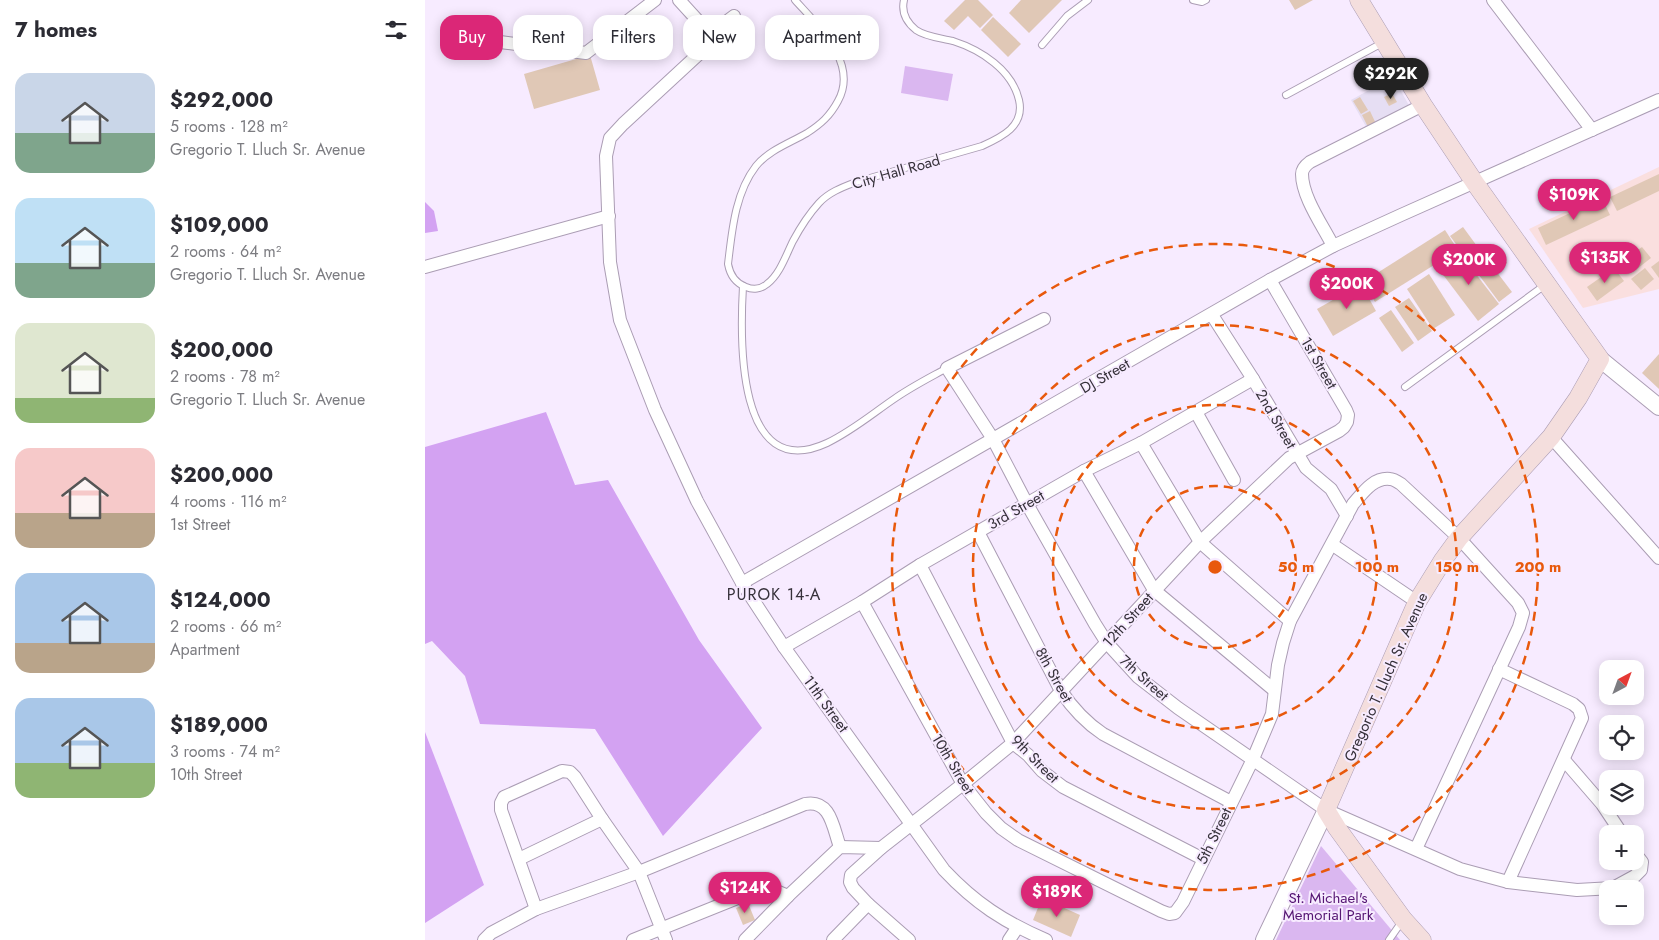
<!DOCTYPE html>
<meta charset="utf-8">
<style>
body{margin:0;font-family:Jost,sans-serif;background:#f2f2f3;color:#2b2b33;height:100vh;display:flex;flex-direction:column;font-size:19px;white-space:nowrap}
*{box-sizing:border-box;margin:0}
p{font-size:16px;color:#7c7c81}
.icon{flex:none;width:28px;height:28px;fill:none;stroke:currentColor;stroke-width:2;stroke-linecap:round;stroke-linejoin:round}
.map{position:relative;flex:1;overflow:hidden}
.sheet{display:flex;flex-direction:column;background:#fff;width:425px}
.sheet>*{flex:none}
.banner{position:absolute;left:15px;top:15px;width:475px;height:45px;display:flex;gap:10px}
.needle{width:32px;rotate:41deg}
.controls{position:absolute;left:1174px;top:660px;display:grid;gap:10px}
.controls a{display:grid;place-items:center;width:45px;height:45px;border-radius:10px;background:#fff;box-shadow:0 2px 12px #0003;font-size:25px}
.price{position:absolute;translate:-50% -42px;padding:0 11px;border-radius:18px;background:#db2777;color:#fff;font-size:16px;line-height:32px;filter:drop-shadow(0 1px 2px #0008)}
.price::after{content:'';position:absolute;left:50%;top:30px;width:15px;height:11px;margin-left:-8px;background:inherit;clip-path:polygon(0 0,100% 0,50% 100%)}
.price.active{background:#222;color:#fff}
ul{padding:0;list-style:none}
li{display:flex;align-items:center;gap:15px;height:125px;padding:0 15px}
li span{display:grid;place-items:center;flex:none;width:140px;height:100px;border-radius:15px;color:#555}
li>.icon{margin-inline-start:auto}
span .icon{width:60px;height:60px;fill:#fffc;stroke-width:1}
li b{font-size:21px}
h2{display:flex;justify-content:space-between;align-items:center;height:60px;padding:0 15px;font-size:21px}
.chip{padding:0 18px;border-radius:15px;background:#fff;box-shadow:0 2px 12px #0003;font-size:18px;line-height:45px}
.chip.active{background:#db2777;color:#fff}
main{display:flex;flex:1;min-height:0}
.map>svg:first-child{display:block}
.commercial{fill:#e6def3}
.education{fill:#fadfdf}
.green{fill:#dab7f0}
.forest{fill:#d3a2f2}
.building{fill:#e0c8b6}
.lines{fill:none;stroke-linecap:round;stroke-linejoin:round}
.service-casing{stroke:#ab9db4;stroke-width:8}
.minor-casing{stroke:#ab9db4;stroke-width:14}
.tertiary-casing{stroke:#ab9db4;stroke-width:18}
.secondary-casing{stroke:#ab9db4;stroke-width:19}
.service{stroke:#fff;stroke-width:6}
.minor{stroke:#fff;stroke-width:12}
.tertiary{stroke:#fff;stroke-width:16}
.secondary{stroke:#f4dedd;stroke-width:18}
.ring{fill:none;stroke:#e8590c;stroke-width:2.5;stroke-dasharray:9 6}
.labels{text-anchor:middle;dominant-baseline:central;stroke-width:4;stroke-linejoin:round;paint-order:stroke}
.street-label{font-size:15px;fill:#36313a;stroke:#f7ebff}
.park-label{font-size:15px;fill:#561674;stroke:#f7ebff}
.neighbourhood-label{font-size:16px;letter-spacing:1px;fill:#36313a;stroke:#f7ebff}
.centre{fill:#e8590c;stroke:#f7ebff;stroke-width:2.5}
.ring-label{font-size:15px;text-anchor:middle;font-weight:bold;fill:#e8590c;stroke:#f7ebff;stroke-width:4;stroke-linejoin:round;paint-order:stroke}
</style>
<main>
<section class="sheet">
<h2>7 homes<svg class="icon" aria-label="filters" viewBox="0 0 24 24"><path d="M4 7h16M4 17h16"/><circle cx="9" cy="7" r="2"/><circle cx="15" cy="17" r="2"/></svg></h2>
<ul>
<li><span style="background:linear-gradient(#c9d6e8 60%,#7fa58c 0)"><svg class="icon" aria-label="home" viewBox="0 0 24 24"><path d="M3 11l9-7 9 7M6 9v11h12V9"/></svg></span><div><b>$292,000</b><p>5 rooms · 128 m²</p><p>Gregorio T. Lluch Sr. Avenue</p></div></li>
<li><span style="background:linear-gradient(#bfe0f5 65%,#7fa58c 0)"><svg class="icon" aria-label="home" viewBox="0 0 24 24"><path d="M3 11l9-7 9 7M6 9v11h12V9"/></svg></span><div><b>$109,000</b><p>2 rooms · 64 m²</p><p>Gregorio T. Lluch Sr. Avenue</p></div></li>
<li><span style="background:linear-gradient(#dfe7d0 75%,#8fb573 0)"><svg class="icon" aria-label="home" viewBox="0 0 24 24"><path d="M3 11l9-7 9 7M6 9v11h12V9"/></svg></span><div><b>$200,000</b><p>2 rooms · 78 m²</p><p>Gregorio T. Lluch Sr. Avenue</p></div></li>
<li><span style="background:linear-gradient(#f6c9c9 65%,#b9a48a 0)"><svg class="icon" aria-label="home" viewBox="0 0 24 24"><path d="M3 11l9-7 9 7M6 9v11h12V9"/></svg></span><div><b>$200,000</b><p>4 rooms · 116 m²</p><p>1st Street</p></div></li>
<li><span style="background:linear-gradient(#a9c7e8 70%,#b9a48a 0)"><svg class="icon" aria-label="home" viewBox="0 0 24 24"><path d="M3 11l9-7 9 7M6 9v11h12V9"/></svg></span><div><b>$124,000</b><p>2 rooms · 66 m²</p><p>Apartment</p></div></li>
<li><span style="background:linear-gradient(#a9c7e8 65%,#8fb573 0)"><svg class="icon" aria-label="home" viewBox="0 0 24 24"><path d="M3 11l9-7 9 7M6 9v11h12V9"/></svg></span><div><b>$189,000</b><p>3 rooms · 74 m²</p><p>10th Street</p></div></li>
</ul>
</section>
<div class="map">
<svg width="1234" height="940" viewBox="0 0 1234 940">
<rect width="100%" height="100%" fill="#f7ebff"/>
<!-- commercial -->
<path class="commercial" d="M 968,77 L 986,109 L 944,132 L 926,100 Z"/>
<!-- education -->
<path class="education" d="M 1234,167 L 1234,289 L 1158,308 L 1104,229 Z"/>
<!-- green -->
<g class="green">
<path d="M 480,66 L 528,74 L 523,101 L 476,93 Z"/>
<path d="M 896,846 L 975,940 L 851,940 Z"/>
</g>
<!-- forest -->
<g class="forest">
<path d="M 0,202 L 9,211 L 13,231 L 0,233 Z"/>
<path d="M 121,412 L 150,485 L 183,480 L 274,640 L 337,728 L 238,836 L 170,729 L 55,724 L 40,676 L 7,641 L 0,644 L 0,447 Z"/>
<path d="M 0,732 L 59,885 L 0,923 Z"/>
</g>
<!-- building -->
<g class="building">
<path d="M 540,0 L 553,0 L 568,15 L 555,28 L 543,16 L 529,30 L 519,21 Z"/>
<path d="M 596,0 L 637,0 L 604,33 L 584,13 Z"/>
<path d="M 864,0 L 888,0 L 870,10 Z"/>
<path d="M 568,17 L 596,44 L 583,57 L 556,30 Z"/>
<path d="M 165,55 L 175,90 L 109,109 L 99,74 Z"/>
<path d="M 967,93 L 972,102 L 964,106 L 959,97 Z"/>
<path d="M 935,97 L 943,110 L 936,114 L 928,101 Z"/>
<path d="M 945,111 L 952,126 L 944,129 L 937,115 Z"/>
<path d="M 1234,174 L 1234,191 L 1192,211 L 1185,197 Z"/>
<path d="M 1177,198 L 1185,215 L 1121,245 L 1113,228 Z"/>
<path d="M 1038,227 L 1060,257 L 1072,248 L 1082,263 L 1071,271 L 1087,292 L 1074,302 L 1025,236 Z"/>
<path d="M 1020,230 L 1033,250 L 950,302 L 938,282 Z"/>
<path d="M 1217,247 L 1226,258 L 1208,272 L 1199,260 Z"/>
<path d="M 1034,252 L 1074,304 L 1053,321 L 1013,268 Z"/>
<path d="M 1234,261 L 1234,278 L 1226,267 Z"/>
<path d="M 1189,268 L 1199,281 L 1172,301 L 1162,287 Z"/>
<path d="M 1220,268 L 1229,279 L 1216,290 L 1206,279 Z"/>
<path d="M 1004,274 L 1030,315 L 1008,329 L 982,289 Z"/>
<path d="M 936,284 L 951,311 L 908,336 L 892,309 Z"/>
<path d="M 984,298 L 1007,331 L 993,341 L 970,307 Z"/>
<path d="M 966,310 L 989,343 L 977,352 L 954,318 Z"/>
<path d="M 1234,354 L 1234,389 L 1217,373 Z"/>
<path d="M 617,898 L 655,915 L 646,937 L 608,920 Z"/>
<path d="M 323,903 L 330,920 L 318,925 L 311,908 Z"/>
</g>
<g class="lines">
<!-- service casing -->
<g class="service-casing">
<g id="service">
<path d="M 370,0 C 393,26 434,63 413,101 C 405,116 396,124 382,133 C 365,143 344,150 331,166 C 310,193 307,231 303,264 C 305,275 310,283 321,287 C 328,290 336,289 342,284 C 355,274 361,255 368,241 C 375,228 384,214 394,203 C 404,192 418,187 431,182 L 557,146 C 577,137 600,126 594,100 C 587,70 556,50 528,41 C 516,38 501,37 491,30 C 481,22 476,13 479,0"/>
<path d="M 768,0 L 777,2 L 781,0"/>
<path d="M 617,45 L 642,16 L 663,0"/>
<path d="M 861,95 L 959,42"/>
<path d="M 318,286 C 315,338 311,485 402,443 C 427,431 447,414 469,399 C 486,387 504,378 522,368"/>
<path d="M 980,387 L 1120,285"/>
<path d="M 964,940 L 978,920"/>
</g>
</g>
<!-- minor casing -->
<g class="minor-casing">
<g id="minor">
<path d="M 254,0 L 285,34"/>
<path d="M 1068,0 L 1167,130"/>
<path d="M 309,16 L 285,34 L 277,51 L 198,124 L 185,138 L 181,156 L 185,262 L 195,320 L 230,410 L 272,501 L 317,583 L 359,647 L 519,870 C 550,903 579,922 621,940"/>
<path d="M 75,42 L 161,53 L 230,0"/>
<path d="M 908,246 C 898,226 877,197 877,174 C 877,169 881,165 885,162 L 998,105"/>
<path d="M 0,267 L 184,216"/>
<path d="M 787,315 L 828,379 L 881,468 L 906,489 L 922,516"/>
<path d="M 619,319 L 522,368 L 568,439 L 602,504 L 670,624 L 682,643 L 713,677 L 753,708 L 901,810 L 1035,869 L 1083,882 L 1152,890 L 1188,888 L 1210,876 L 1216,870 L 1217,862 L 1210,853"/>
<path d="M 771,412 L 809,480"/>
<path d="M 1126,437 L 1234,558"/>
<path d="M 716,443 L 775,542 L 865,621"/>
<path d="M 659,471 L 729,590 L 849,690"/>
<path d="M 553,532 L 636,691 C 648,709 660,722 678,734 L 806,802"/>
<path d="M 908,545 L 992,602"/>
<path d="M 495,565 L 588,743 L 603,755 L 617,771 L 638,787 L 778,859"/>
<path d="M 317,583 L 845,280 L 908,246 L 976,215 L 1234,100"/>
<path d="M 437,602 L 538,784 L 561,813 L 576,828 L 593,840 L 736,911 L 744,914 L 750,913 L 758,902 L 828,759 L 847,714 L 853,665 L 858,643 L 865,621 L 928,504 C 937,494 948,477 965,479 C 968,479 973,482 976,484 L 1034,538 L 1093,603 L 1098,613 L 1094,627 L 991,849"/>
<path d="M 359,647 L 437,602 L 495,565 L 659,471 L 716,443 L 828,379"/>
<path d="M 1074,669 L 1148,704 L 1154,709 L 1157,718 L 1083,882"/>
<path d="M 1139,760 L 1177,804 L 1197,834"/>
<path d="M 94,859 L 177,819"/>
<path d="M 111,909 L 76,810 L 76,803 L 79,797 L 137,771 L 145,772 L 150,777 L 177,819 L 214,872 L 241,940"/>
<path d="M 59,940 L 66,933 L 111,909 L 214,872 L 380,804 C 406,799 408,828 415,847"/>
<path d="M 208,940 L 330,891 L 344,888 L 363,896"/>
<path d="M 320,940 L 363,896 L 415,847 L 456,848"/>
<path d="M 408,940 L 443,904"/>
<path d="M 484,940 L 443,904 L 428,888 L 425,882 L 426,875 L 456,848 L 538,784 L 588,743 L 775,542 L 864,458 L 914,431 L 919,427 L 922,422 L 923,415 L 921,410 L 845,280"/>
<path d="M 584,940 L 592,928"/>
</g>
</g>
<!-- tertiary casing -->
<g class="tertiary-casing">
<g id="tertiary">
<path d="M 1175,359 L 1234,407"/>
<path d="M 839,940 L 901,810"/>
</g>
</g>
<!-- secondary casing -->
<g class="secondary-casing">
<path id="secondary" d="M 934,0 L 998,105 L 1050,183 L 1175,359 L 1153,398 L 1126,437 L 1034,538 L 1018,560 L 992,602 L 901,810 L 912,828 L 978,919 L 997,940"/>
</g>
<!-- service -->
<use href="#service" class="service"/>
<!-- minor -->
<use href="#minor" class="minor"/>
<!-- tertiary -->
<use href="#tertiary" class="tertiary"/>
<!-- secondary -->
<use href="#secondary" class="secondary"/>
</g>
<!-- distance rings -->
<g class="ring">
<circle cx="790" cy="567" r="81"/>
<circle cx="790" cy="567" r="162"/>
<circle cx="790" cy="567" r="242"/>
<circle cx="790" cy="567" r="323"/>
</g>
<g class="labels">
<!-- street labels -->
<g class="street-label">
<text transform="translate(471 172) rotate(-16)">City Hall Road</text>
<text transform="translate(894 363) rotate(60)">1st Street</text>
<text transform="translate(680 376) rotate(-30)">DJ Street</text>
<text transform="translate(851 419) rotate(60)">2nd Street</text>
<text transform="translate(591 510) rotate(-30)">3rd Street</text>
<text transform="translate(703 620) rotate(-48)">12th Street</text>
<text transform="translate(629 675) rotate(61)">8th Street</text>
<text transform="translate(961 677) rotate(-66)">Gregorio T. Lluch Sr. Avenue</text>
<text transform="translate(719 678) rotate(42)">7th Street</text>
<text transform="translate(401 704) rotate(54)">11th Street</text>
<text transform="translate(610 759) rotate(45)">9th Street</text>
<text transform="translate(528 764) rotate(59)">10th Street</text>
<text transform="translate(789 836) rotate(-64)">5th Street</text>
</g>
<!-- park labels -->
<g class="park-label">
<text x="903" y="898">St. Michael's<tspan x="903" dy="17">Memorial Park</tspan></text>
</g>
<!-- neighbourhood labels -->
<g class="neighbourhood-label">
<text x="349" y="594">PUROK 14-A</text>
</g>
</g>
<circle cx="790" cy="567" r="8" class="centre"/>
<g class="ring-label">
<text x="871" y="572">50 m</text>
<text x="952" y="572">100 m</text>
<text x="1032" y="572">150 m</text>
<text x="1113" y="572">200 m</text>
</g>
</svg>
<div class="controls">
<a><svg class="needle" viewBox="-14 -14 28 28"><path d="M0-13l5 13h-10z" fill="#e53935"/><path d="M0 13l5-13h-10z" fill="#7c7c81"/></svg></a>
<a><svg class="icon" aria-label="locate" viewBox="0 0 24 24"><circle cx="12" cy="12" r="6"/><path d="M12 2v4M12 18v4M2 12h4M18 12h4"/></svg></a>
<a><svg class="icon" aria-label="layers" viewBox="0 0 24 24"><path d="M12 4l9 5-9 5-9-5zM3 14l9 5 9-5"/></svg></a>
<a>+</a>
<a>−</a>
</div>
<b class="price active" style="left:966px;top:100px">$292K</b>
<b class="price" style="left:1149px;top:221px">$109K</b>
<b class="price" style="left:1180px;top:284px">$135K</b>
<b class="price" style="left:1044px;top:286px">$200K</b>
<b class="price" style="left:922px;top:310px">$200K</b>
<b class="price" style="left:320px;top:914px">$124K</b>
<b class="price" style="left:632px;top:918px">$189K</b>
<div class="banner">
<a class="chip active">Buy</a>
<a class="chip">Rent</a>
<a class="chip">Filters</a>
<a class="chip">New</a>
<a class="chip">Apartment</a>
</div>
</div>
</main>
